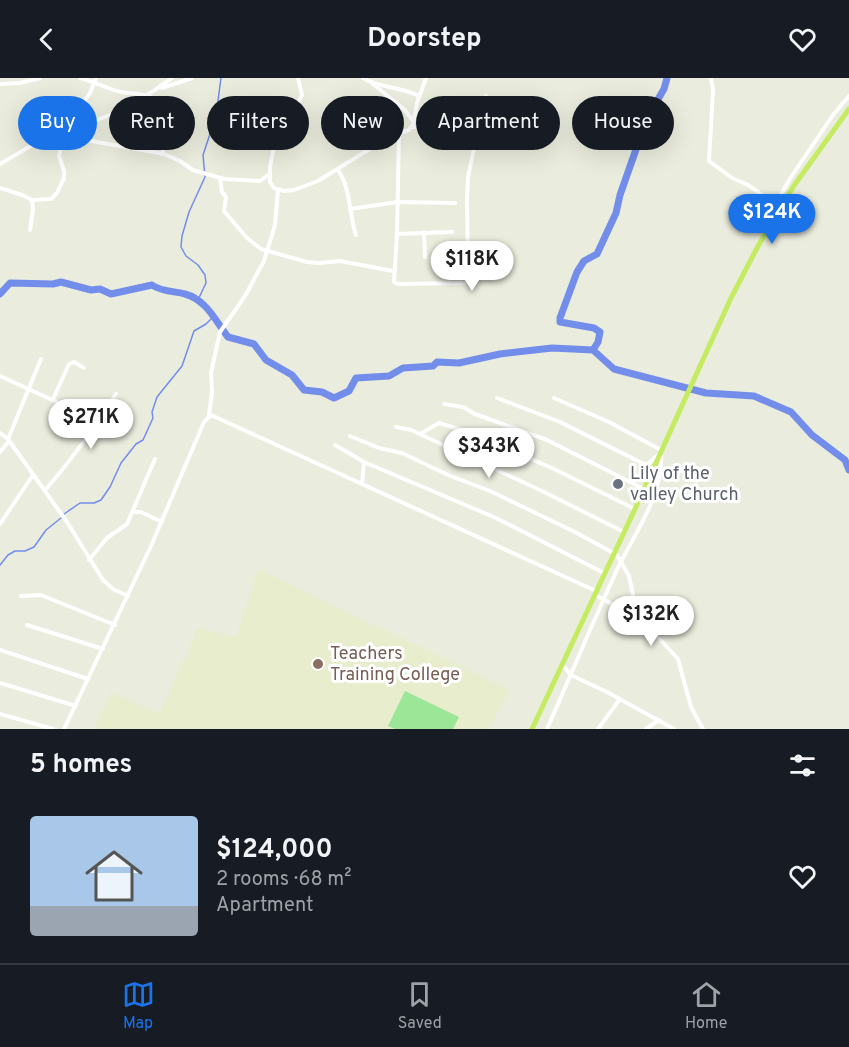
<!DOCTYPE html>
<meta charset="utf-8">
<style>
body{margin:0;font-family:Overpass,sans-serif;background:#20242c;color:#f1f3f6;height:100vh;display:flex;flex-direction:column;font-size:22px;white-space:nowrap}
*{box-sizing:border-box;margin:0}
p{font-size:20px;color:#9ea1a6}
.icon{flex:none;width:33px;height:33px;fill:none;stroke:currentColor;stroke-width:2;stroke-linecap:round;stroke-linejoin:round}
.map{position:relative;height:651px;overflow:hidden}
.panel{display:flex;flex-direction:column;background:#171b24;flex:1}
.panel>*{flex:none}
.banner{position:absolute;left:18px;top:18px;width:813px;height:54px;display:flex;gap:12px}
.price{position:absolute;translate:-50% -51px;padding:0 14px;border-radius:21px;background:#fff;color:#222;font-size:20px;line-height:39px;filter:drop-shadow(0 2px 3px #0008)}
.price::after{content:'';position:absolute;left:50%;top:36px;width:18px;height:14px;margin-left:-9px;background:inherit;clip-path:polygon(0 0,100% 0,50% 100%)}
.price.selected{background:#1a73e8;color:#fff}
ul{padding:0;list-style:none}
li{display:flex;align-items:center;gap:18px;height:150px;padding:0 30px}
li span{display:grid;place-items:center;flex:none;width:168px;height:120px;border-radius:6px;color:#555}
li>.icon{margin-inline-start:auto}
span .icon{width:72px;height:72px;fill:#fffc;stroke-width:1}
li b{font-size:26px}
h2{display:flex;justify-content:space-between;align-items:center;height:72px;padding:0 30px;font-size:26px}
.chip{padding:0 21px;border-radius:27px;background:#171b24;box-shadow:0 6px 24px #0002;font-size:21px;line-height:54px}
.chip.selected{background:#1a73e8;color:#fff}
header{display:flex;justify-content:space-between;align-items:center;height:78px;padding:0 30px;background:#171b24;font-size:27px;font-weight:700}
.menu{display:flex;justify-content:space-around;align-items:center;height:84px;border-top:2px solid #363941;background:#171b24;font-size:16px;color:#9ea1a6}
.menu a{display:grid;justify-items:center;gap:3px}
.menu .selected{color:#1a73e8}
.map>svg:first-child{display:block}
.education{fill:#e7edcd}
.pitch{fill:#9ce797}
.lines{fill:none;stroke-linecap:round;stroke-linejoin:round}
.stream{stroke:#738dea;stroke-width:1.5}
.river{stroke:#738dea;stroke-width:7}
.minor{stroke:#fff;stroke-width:4}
.major{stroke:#c4eb62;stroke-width:5}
.worship-dot{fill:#6b7280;stroke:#fff;stroke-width:2}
.education-dot{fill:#8d6e63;stroke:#fff;stroke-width:2}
.labels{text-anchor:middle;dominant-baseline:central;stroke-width:6;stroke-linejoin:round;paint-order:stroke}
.worship-label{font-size:18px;fill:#5b616d;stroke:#fff;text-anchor:start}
.education-label{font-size:18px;fill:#785e54;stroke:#fff;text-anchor:start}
</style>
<header><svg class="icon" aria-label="back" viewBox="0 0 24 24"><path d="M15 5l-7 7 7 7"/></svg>Doorstep<svg class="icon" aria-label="heart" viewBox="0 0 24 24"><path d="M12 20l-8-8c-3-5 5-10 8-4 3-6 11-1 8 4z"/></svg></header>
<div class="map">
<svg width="849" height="651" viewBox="0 0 849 651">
<rect width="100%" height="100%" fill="#eaecdd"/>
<!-- education -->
<path class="education" d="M 258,491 L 510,612 L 489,651 L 94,651 L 111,614 L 159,636 L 198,550 L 236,559 Z"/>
<!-- pitch -->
<path class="pitch" d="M 405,613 L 459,639 L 453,651 L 395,651 L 388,648 Z"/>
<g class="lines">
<!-- stream -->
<g class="stream">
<path d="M 197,224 L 206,205 L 205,197 L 198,187 L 186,178 L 181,169 L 182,158 L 189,134 L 205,99 L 203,77 L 216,38 L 221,0"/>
<path d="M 64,436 L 80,425 L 94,425 L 101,422 L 110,409 L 121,385 L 136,366 L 143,362 L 153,340 L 152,334 L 157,319 L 182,288 L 194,253 L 206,246 L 214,238"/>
<path d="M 0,487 L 8,477 L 15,473 L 25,473 L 34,469 L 46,452 L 61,440"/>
</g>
<!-- river -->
<g class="river">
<path d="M 0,216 L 10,205 L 53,206 L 61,204 L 91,212 L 100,211 L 111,216 L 152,207 C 162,214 174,213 185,216 C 207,222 216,244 228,259 L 254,266 L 266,282 L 292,297 L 304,312 L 322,314 L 334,320 L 349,313 L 356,300 L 389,298 L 403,290 L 433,288 L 437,284 L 459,285 L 500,276 L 552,270 L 593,272 L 614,291 L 706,315 L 754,318 L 791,334 L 812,357 L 845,382 L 849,392"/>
<path d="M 593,272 L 598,264 L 600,254 L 594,250 L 560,244 L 560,240 L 577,194 L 584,183 L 597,176 L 616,135 L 620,117 L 647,40 L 664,11 L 667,0"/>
</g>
<!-- minor -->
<g class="minor">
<path d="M 80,0 C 94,3 107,11 121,14 C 131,16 144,15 153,20 C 175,31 167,58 162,76"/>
<path d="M 298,0 L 302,17 L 290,42 L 275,64 L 270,89 L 270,104 L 274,110 L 284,113 L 294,112 L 318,103 L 389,59 L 409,52 L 413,46 L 417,25 L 426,0"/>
<path d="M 363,0 C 375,9 402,9 419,18"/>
<path d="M 711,0 L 713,12 L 709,83 L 732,100 L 748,107 L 766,120 L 784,123"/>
<path d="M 0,6 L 20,5 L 40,0"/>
<path d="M 373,6 L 405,32 L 413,43"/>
<path d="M 162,10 L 192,0"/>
<path d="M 459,51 L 481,29 L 486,18"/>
<path d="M 70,52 L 79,31 L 90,15 L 96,0"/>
<path d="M 399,54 L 397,156 L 394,204 L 398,206 L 465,205 L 468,200 L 467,122 L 468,99 L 477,56 L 473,53 L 467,52 L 412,49"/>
<path d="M 58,57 L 164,76 L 180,83 L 193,92 L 224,101 L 260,103 L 268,97"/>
<path d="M 0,86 L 34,66 L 110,37 L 155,12 L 172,0"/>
<path d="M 338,92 C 351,111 349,136 356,157"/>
<path d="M 220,101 L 222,114 L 226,119 L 224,133 L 246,159 L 261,171 L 307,184 L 319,185 L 340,183 L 393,193"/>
<path d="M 0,110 L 22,117 L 32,122 L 33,131 L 30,152"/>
<path d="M 32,122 L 51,121 L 57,115 L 64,100 L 64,93 L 59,78 L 64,57"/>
<path d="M 778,122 L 789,102 L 833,37 L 849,18"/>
<path d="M 350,131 L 398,124 L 455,125"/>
<path d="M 424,154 L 425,179"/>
<path d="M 397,156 L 452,154"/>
<path d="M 0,298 L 70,330 L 96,347"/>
<path d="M 497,320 L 560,344 L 644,386 L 648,386 L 660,375"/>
<path d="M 554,320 L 609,344 L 661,372"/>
<path d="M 53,321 L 69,286 L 74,284 L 84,290"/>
<path d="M 444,326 L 463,329 L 475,336 L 547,362 L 644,411"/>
<path d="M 209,337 L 212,314 L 211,295 L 220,254 L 245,218 L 264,183 L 275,147 L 278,112"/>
<path d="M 396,349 L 411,352 L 542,413 L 624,454"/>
<path d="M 0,355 L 8,361 L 67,444 L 103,502 L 113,511 L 128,518"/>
<path d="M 420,356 L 439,345 L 462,352"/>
<path d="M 350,358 L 379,370 L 402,375 L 448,397 L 490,413 L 573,453 L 617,477 L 629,498 L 637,536 L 678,581 L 691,629 L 703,651"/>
<path d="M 8,361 L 41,281"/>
<path d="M 335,367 L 364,384 L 496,440 L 604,495"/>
<path d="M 452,372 L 458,355 L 465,353 L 552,390 L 635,431"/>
<path d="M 0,374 L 9,363"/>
<path d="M 362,406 L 364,385"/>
<path d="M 45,412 C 72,382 94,350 116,316"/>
<path d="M 134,434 L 141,434 L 162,444"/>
<path d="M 0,446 L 33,397"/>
<path d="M 89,482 L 107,460 L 127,446 L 155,381"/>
<path d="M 595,517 L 639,540"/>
<path d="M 21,518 L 41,517 L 115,547"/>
<path d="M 27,547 L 103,571"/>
<path d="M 0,572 L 88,601"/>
<path d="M 562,586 L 571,597 L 607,614 L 674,651"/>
<path d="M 0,605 L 76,628"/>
<path d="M 0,636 L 53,651"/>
<path d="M 64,651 L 151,468 L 204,344 L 211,337 L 596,513"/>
<path d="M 547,651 C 570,599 592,546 616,494 C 633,457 664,418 661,375"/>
<path d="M 598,651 L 620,621"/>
<path d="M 646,651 L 659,642"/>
</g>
<!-- major -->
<path class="major" d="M 532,651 L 635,431 L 731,220 L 758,168 L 793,109 L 849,31"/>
</g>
<!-- markers -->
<circle class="worship-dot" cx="618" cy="406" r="6"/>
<circle class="education-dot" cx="318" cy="586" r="6"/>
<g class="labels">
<!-- worship labels -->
<g class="worship-label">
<text x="630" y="396">Lily of the<tspan x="630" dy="21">valley Church</tspan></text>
</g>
<!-- education labels -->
<g class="education-label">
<text x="330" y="576">Teachers<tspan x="330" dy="21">Training College</tspan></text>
</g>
</g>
</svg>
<b class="price selected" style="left:772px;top:167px">$124K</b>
<b class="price" style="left:472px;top:214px">$118K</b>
<b class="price" style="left:91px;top:372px">$271K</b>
<b class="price" style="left:489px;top:401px">$343K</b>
<b class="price" style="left:651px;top:569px">$132K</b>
<div class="banner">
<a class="chip selected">Buy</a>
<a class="chip">Rent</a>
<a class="chip">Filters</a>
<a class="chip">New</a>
<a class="chip">Apartment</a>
<a class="chip">House</a>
</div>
</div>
<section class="panel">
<h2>5 homes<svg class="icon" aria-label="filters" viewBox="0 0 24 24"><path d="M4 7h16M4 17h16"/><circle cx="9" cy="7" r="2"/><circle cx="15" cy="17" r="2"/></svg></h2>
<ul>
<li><span style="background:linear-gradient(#a9c7e8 75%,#9aa5b1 0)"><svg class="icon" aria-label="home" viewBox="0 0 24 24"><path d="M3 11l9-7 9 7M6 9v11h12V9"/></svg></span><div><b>$124,000</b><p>2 rooms · 68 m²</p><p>Apartment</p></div><svg class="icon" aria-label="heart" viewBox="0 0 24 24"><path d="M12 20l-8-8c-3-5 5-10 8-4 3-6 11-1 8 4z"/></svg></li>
</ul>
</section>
<nav class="menu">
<a class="selected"><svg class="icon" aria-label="map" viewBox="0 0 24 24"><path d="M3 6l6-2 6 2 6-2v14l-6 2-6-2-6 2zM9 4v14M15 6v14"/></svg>Map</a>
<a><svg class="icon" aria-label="saved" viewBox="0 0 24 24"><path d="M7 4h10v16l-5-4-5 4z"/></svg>Saved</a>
<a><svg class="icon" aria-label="home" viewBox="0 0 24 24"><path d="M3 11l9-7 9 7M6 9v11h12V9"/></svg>Home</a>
</nav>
